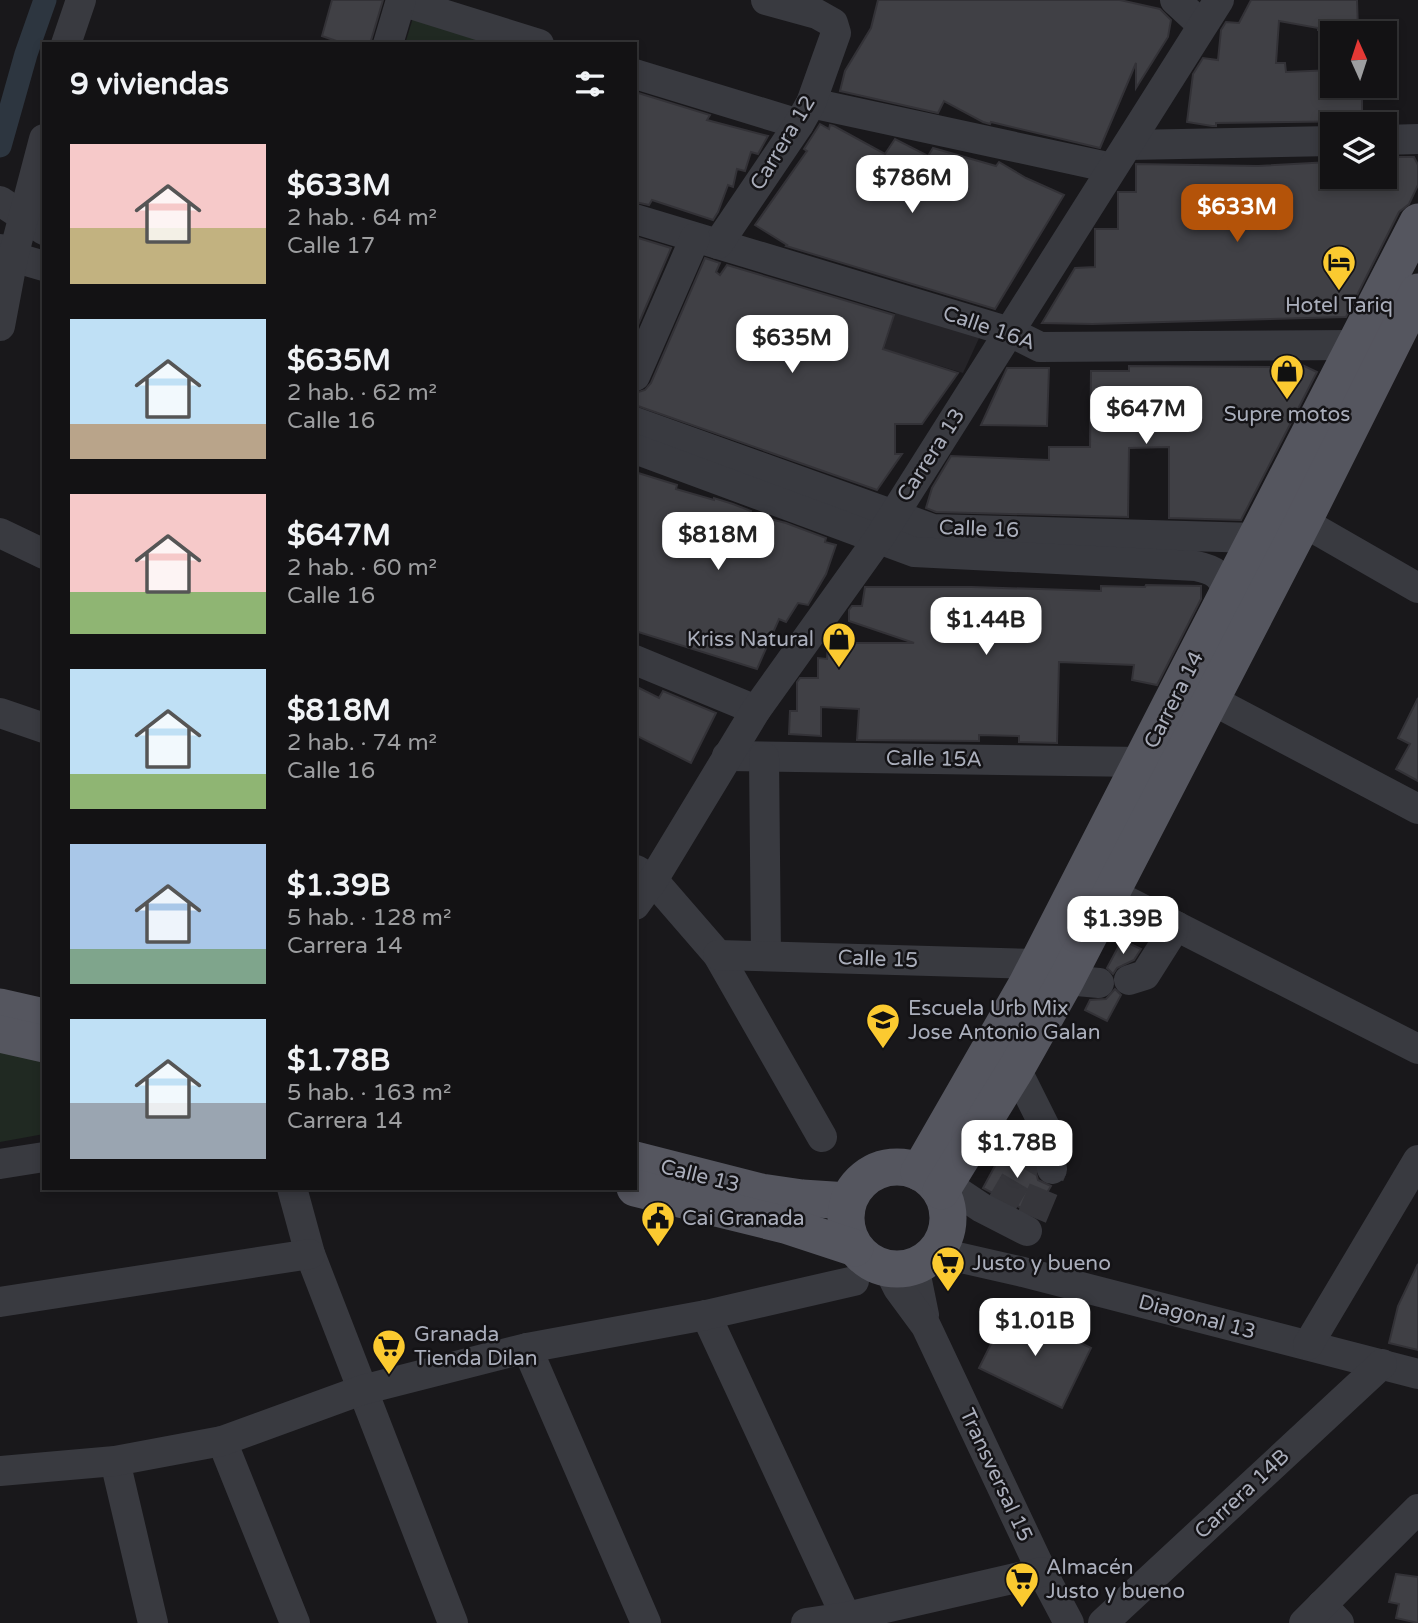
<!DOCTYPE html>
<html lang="es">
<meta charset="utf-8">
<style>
body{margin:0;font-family:"Varela Round",sans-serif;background:#1c1b1d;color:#f1f3f6;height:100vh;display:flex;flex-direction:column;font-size:26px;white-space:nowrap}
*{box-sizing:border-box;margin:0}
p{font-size:23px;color:#9d9ea0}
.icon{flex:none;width:38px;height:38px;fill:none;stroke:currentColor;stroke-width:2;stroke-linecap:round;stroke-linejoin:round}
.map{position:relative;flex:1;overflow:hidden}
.panel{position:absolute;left:42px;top:42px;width:595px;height:1148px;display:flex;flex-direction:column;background:#131214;border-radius:0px;box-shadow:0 4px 10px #0003,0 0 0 2px #323234}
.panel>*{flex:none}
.needle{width:46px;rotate:357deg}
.fabs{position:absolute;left:1320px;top:21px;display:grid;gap:14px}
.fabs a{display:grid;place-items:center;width:77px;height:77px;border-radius:0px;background:#131214;box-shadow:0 4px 10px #0003,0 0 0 2px #323234;font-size:35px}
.price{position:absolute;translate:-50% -60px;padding:0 16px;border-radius:14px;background:#fff;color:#222;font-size:23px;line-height:46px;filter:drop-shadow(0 2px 4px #0008)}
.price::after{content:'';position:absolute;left:50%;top:42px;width:21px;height:16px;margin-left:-10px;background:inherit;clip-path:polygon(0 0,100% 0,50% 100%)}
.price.active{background:#b45309;color:#fff}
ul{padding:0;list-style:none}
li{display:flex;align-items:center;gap:21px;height:175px;padding:0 28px}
li span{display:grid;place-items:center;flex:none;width:196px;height:140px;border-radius:0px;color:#555}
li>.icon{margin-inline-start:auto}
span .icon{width:84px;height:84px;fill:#fffc;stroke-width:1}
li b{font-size:30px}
h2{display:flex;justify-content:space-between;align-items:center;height:84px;padding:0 28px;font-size:30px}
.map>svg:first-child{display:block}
.built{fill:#252428}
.green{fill:#202922}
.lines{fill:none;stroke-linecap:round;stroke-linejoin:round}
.canal{stroke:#2d3640;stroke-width:23}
.building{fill:#404045;stroke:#333237;stroke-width:2}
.minor-tunnel{stroke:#36363b;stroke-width:30;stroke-dasharray:30 15;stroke-linecap:butt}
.minor{stroke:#393a40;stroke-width:30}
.major{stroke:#55565f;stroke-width:37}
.labels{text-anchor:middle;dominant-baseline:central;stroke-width:5;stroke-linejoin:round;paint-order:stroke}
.street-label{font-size:21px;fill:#aaaebb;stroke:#141316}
.poi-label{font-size:21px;fill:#aaaebb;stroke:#141316;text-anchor:start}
</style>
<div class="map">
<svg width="1418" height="1623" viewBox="0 0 1418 1623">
<rect width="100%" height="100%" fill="#19181b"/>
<!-- built -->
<path class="built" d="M 896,310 L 980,336 L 963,373 L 884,349 Z"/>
<!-- green -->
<g class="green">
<path d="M 416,8 L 486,29 L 482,44 L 405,44 Z"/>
<path d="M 0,1038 L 44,1050 L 44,1134 L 0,1142 Z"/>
</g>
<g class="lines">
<!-- canal -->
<path class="canal" d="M 0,146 L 26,54 L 45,0"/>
</g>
<!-- building -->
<g class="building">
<path d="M 332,0 L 383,0 L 370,44 L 345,44 L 322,36 Z"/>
<path d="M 878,0 L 1120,0 L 1160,9 L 1171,20 L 1168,37 L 1136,88 L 1136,63 L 1100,148 L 991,122 L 990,124 L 983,122 L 944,101 L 938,113 L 840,91 L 845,71 L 871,28 Z"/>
<path d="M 1251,0 L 1357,0 L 1358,30 L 1318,30 L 1318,28 L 1279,21 L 1276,63 L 1285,63 L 1286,72 L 1332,70 L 1332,86 L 1362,86 L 1362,121 L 1216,123 L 1216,126 L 1212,126 L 1187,122 L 1193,74 L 1203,58 L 1218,60 L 1221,30 L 1226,22 L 1239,23 Z"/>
<path d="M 635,92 L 710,115 L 707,120 L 768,136 L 758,154 L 751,152 L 745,171 L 737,169 L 733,187 L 728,185 L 718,212 L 713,220 L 652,200 L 649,205 L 635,202 Z"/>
<path d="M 820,124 L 829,129 L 830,125 L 834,126 L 885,154 L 895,139 L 928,156 L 933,148 L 996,166 L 999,162 L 1026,178 L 1064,195 L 995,309 L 786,246 L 787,245 L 755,225 L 807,151 L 804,149 Z"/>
<path d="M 1384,157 L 1414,157 L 1418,165 L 1418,185 L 1409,204 L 1399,212 L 1346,317 L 1092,324 L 1042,323 L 1075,268 L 1095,267 L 1095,229 L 1118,229 L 1118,192 L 1136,192 L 1136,164 L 1258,166 L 1330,162 L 1332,164 L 1332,177 L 1384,177 Z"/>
<path d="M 635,237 L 671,248 L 635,332 Z"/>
<path d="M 705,258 L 720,263 L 716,272 L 720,275 L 727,265 L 894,315 L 883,349 L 958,373 L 922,424 L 895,424 L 895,454 L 902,454 L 877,490 L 635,405 L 635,393 L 645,390 L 651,383 Z"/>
<path d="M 1291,363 L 1298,363 L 1317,372 L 1241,520 L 1169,518 L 1169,447 L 1129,448 L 1128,517 L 936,512 L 926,508 L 932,488 L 951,456 L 1049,460 L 1049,447 L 1090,447 L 1091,371 L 1129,371 L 1129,366 L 1279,367 Z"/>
<path d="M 1007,368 L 1049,368 L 1047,426 L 981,425 Z"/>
<path d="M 635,472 L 677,485 L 676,489 L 714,500 L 714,498 L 733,504 L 751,511 L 750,514 L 786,523 L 826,538 L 825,542 L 836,545 L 826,574 L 808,605 L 798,603 L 786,622 L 779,619 L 757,669 L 635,631 Z"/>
<path d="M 1146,585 L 1201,586 L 1201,599 L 1157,685 L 1132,680 L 1134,665 L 1059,662 L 1057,743 L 1019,742 L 1019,736 L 979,735 L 979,741 L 857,740 L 859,709 L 821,707 L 821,736 L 789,734 L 790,711 L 797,711 L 797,682 L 800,678 L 818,678 L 818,658 L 827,659 L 828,643 L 914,643 L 849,621 L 849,610 L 852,606 L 862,606 L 865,587 L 972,587 L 1101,591 L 1101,586 L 1145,587 Z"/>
<path d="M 635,686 L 659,698 L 663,691 L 716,713 L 691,763 L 635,735 Z"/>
<path d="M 1418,698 L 1418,781 L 1396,769 L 1410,744 L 1398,738 Z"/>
<path d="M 1122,940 L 1141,949 L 1134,960 L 1117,968 L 1113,974 L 1107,968 Z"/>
<path d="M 1115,989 L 1121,995 L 1107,1021 L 1085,1010 L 1090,1000 L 1106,999 Z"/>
<path d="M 1008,1142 L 1032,1157 L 1038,1180 L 1051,1186 L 1034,1215 L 983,1188 Z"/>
<path d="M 1418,1264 L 1418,1350 L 1389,1343 L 1398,1306 Z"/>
<path d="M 1009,1308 L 1091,1348 L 1062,1408 L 979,1368 Z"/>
<path d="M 1396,1574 L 1418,1577 L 1418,1623 L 1396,1618 L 1399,1604 L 1389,1602 Z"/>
</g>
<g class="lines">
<!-- minor-tunnel -->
<g class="minor-tunnel">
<path d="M 1000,1207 L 1030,1156"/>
<path d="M 1032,1217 L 1052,1169"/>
</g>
<!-- minor -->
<g class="minor">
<path d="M 1175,0 L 1202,25"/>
<path d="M 401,1 L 539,44"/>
<path d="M 66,44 L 81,0"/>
<path d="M 388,44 L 401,0"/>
<path d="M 635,74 L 799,124"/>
<path d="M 811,103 L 1112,168"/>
<path d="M 1384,140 L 1418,139"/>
<path d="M 1128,145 L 1332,141"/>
<path d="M 0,201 L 44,230"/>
<path d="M 635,219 L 1010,332 L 1040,347 L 1356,345"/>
<path d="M 718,244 L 799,124 L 811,103 L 836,33 L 833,23 L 817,14 L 766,0"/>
<path d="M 0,249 L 13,257 L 44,266"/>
<path d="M 0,326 L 13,257 L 44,139"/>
<path d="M 635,376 L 695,238"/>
<path d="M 635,422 L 933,529 L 1257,538"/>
<path d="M 635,449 L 914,552 L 1196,566 C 1215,570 1223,575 1228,595"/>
<path d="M 1303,522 L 1418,588"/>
<path d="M 0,533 L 44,554"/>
<path d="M 635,660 L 756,710"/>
<path d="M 1210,699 L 1418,809"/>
<path d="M 0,713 L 44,728"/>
<path d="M 727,756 L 1142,762"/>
<path d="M 764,757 L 766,956"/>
<path d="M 636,870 L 653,880 L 718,955 L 822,1137"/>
<path d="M 1111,893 L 1418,1049"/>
<path d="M 635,905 L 653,880 L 756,710 L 879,538 L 1219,0"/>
<path d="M 718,955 L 1037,964"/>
<path d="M 1066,980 L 1099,983"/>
<path d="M 1129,980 L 1145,975 L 1176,926"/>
<path d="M 1016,1069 L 1045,1127 L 1052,1169"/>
<path d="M 0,1164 L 44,1157"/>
<path d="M 946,1184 L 982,1208 L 1027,1231"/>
<path d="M 292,1188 L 310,1254 L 453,1623"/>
<path d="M 935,1252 L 1023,1272 L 1418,1374"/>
<path d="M 914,1266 L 924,1315"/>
<path d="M 888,1268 L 898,1288 L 926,1326 L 1042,1572 L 1069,1623"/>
<path d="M 0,1302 L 310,1254"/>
<path d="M 706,1315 L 846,1617"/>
<path d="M 1308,1345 L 1418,1160"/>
<path d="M 527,1348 L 646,1623"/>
<path d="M 222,1441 L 295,1623"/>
<path d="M 115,1461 L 153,1623"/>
<path d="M 0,1471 L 115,1461 L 222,1441 L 362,1390 L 527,1348 L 706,1315 L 854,1281"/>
<path d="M 1322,1605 L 1339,1623"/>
<path d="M 806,1623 L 846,1617 L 1042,1572"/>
<path d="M 1103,1623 L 1382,1364"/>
<path d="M 1304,1623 L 1418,1509"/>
</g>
<!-- major -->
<g class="major">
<path d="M 0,1007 L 44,1017"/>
<path d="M 0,1034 L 44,1044"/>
<path d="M 635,1160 L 761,1192 L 802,1198 L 848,1201"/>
<circle cx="897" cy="1218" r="51"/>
<path d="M 919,1172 L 1027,984 L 1418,222"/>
<path d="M 635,1188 L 785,1225 L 855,1248"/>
<path d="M 941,1191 L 1016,1069 L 1066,980 L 1303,522 L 1418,292"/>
</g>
</g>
<!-- icons -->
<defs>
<g id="hotel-pin" transform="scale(1.75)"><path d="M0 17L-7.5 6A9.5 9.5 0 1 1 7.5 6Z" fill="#fbca30" stroke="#141316"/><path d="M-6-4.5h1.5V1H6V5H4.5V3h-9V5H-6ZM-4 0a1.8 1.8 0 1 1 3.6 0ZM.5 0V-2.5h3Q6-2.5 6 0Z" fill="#111"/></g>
<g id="shop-pin" transform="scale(1.75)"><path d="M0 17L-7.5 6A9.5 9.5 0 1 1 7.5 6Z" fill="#fbca30" stroke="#141316"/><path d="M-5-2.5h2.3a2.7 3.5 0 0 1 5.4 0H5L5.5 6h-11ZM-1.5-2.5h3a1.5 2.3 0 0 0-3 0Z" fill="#111"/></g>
<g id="school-pin" transform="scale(1.75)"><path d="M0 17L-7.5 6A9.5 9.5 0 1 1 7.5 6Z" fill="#fbca30" stroke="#141316"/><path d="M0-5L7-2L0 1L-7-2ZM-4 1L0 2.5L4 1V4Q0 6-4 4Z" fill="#111"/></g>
<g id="civic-pin" transform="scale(1.75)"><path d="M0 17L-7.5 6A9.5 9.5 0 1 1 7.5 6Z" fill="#fbca30" stroke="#141316"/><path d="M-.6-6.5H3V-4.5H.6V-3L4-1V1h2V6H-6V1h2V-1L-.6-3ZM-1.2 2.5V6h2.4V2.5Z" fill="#111"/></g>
<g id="supermarket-pin" transform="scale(1.75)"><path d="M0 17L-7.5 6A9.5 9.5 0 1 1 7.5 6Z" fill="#fbca30" stroke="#141316"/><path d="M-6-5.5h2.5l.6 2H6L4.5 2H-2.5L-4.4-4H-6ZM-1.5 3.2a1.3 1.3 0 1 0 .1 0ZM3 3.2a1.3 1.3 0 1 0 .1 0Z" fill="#111"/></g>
</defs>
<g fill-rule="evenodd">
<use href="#hotel-pin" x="1339" y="262"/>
<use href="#shop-pin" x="1287" y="371"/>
<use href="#shop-pin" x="839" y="639"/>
<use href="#school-pin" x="883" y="1020"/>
<use href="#civic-pin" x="658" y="1218"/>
<use href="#supermarket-pin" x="948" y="1263"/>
<use href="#supermarket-pin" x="389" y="1346"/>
<use href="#supermarket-pin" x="1022" y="1579"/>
</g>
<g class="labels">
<!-- street labels -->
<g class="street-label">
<text transform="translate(783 143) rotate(-59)">Carrera 12</text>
<text transform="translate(989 328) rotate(19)">Calle 16A</text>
<text transform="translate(931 455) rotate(-57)">Carrera 13</text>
<text transform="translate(979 529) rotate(2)">Calle 16</text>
<text transform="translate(1174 700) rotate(-63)">Carrera 14</text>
<text transform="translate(934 759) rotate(1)">Calle 15A</text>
<text transform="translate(878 959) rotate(2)">Calle 15</text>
<text transform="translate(700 1176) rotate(14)">Calle 13</text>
<text transform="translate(1197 1317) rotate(15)">Diagonal 13</text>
<text transform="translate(996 1475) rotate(65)">Transversal 15</text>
<text transform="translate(1242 1494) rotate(-43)">Carrera 14B</text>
</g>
<!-- poi labels -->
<g class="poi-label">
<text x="1339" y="305" text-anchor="middle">Hotel Tariq</text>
<text x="1287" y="414" text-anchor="middle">Supre motos</text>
<text x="814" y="639" text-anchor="end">Kriss Natural</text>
<text x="908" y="1008">Escuela Urb Mix<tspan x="908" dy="24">Jose Antonio Galan</tspan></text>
<text x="682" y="1218">Cai Granada</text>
<text x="972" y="1263">Justo y bueno</text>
<text x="414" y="1334">Granada<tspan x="414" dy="24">Tienda Dilan</tspan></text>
<text x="1046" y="1567">Almacén<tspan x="1046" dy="24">Justo y bueno</tspan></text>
</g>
</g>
</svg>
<div class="fabs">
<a><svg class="needle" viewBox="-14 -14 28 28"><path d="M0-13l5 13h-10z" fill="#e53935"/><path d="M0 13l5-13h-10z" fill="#9d9ea0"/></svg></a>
<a><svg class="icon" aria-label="layers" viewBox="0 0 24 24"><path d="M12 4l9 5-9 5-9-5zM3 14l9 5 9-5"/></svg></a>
</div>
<b class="price" style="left:912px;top:215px">$786M</b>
<b class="price active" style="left:1237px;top:244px">$633M</b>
<b class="price" style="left:792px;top:375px">$635M</b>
<b class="price" style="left:1146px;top:446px">$647M</b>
<b class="price" style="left:718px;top:572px">$818M</b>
<b class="price" style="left:986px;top:657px">$1.44B</b>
<b class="price" style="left:1123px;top:956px">$1.39B</b>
<b class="price" style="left:1017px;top:1180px">$1.78B</b>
<b class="price" style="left:1035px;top:1358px">$1.01B</b>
<section class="panel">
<h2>9 viviendas<svg class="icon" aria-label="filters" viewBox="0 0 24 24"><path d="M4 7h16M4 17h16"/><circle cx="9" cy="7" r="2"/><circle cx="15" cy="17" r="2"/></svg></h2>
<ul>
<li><span style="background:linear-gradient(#f6c9c9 60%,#c2b280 0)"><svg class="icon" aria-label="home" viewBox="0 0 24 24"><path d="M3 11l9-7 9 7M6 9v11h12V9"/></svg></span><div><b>$633M</b><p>2 hab. · 64 m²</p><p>Calle 17</p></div></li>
<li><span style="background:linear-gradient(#bfe0f5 75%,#b9a48a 0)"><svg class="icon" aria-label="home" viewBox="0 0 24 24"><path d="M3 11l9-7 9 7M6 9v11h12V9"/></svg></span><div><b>$635M</b><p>2 hab. · 62 m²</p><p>Calle 16</p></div></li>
<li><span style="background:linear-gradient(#f6c9c9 70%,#8fb573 0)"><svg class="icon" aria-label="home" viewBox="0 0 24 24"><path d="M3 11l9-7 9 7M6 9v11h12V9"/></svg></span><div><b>$647M</b><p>2 hab. · 60 m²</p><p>Calle 16</p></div></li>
<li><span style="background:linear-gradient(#bfe0f5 75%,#8fb573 0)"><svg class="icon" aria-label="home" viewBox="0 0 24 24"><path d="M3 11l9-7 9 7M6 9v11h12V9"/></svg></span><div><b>$818M</b><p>2 hab. · 74 m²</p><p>Calle 16</p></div></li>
<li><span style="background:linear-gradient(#a9c7e8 75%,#7fa58c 0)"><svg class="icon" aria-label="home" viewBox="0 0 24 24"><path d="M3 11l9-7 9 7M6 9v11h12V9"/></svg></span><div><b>$1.39B</b><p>5 hab. · 128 m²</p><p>Carrera 14</p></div></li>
<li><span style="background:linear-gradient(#bfe0f5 60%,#9aa5b1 0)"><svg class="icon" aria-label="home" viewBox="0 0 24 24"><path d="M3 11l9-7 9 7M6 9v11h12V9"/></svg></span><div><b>$1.78B</b><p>5 hab. · 163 m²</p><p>Carrera 14</p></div></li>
</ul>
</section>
</div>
